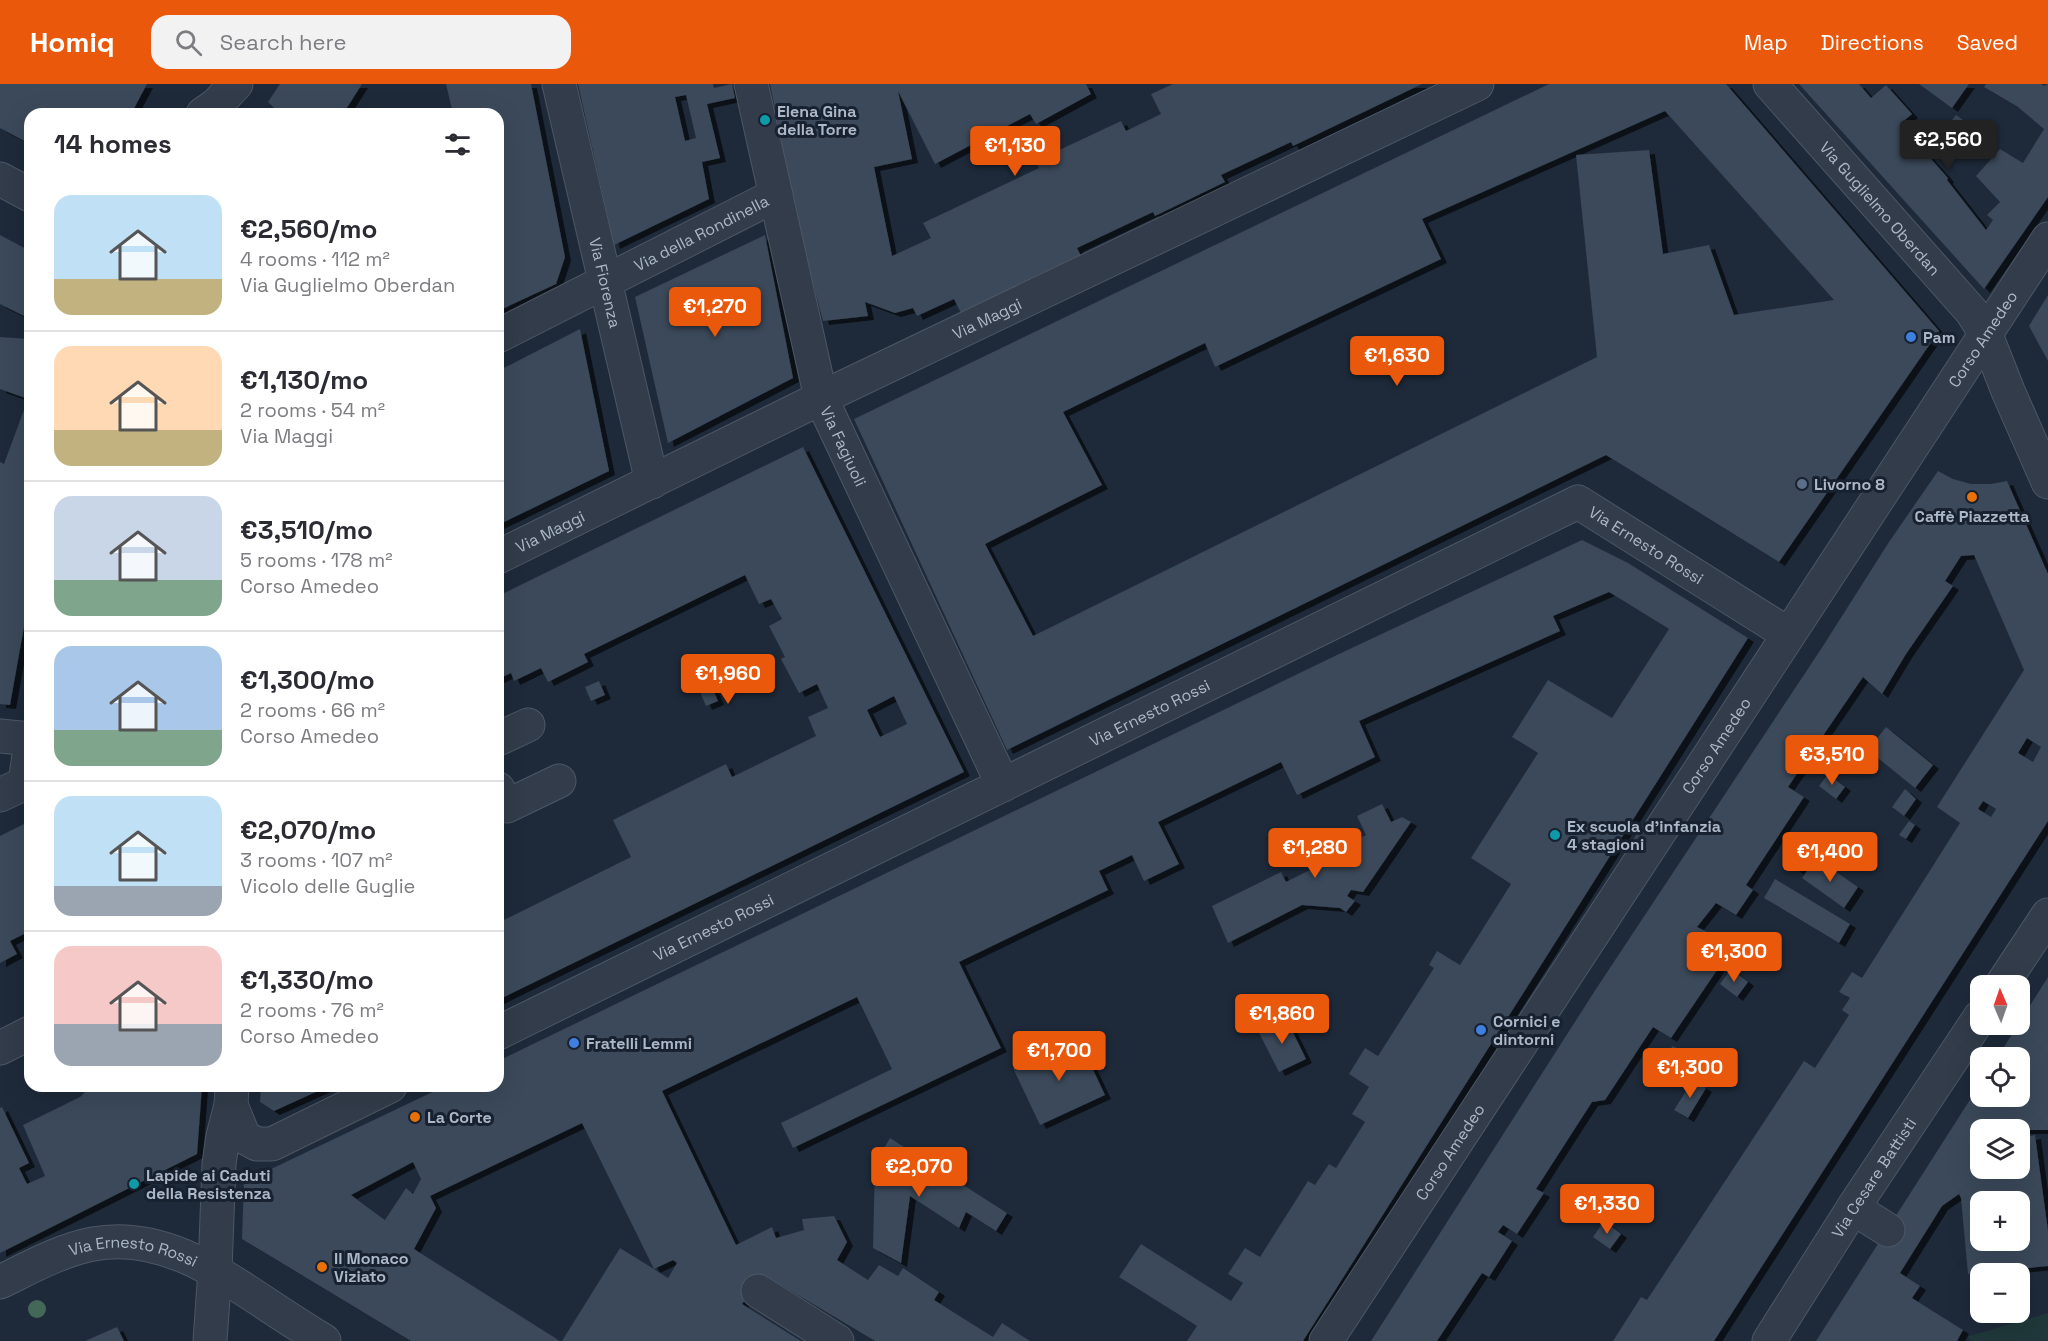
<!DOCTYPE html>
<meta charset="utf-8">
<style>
body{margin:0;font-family:"Space Grotesk",sans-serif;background:#f2f2f3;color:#2b2b33;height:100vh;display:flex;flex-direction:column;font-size:22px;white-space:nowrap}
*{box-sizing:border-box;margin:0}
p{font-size:20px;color:#7c7c81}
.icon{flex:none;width:33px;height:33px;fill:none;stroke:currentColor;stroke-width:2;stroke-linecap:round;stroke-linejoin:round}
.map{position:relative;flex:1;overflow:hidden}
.sheet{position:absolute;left:24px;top:24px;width:480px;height:984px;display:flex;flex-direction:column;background:#fff;border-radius:18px;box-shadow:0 6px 24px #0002}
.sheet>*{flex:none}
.needle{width:39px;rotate:358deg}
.controls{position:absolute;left:1970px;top:891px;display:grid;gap:12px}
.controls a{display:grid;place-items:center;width:60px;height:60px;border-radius:12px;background:#fff;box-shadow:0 6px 24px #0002;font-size:30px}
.price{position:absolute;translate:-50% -51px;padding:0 14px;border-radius:6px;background:#ea580c;color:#fff;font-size:20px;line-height:39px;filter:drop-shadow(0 2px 3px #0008)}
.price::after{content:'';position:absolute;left:50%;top:36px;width:18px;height:14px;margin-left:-9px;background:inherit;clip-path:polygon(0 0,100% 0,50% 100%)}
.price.active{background:#222;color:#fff}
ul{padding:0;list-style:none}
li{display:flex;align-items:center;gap:18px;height:150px;padding:0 30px}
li+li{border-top:2px solid #e1e1e2}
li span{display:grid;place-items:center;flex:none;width:168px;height:120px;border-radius:18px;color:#555}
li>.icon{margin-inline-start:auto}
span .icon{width:72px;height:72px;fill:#fffc;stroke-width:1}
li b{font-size:26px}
h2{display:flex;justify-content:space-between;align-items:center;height:72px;padding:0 30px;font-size:26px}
header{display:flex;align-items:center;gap:36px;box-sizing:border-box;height:84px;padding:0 30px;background:#ea580c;color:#fff}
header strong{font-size:28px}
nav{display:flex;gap:33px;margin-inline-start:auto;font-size:21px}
.search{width:420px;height:54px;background:#f2f2f3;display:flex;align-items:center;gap:15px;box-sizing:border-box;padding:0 21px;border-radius:18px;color:#7c7c81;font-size:22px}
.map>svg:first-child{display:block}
.green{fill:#20383b}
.building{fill:#3a485a;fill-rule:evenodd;filter:url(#shadow)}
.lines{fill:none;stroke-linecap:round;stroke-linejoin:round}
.minor-casing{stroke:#4d5765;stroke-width:35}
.minor{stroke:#323c4a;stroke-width:33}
.tree{fill:#436857}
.culture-dot{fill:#0f9aa8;stroke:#18212f;stroke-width:2}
.shop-dot{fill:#3f7fe0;stroke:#18212f;stroke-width:2}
.service-dot{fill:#5c6f8a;stroke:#18212f;stroke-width:2}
.food-dot{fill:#e8710a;stroke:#18212f;stroke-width:2}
.labels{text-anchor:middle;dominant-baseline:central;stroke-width:6;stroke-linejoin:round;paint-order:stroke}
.poi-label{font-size:16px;font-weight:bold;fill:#acb7c7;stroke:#18212f;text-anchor:start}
.street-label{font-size:16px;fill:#acb7c7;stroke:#18212f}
</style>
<header>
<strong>Homiq</strong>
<div class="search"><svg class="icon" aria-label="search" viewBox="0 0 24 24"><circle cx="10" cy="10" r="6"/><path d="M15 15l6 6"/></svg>Search here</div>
<nav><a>Map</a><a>Directions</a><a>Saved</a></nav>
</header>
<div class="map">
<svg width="2048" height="1257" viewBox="0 0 2048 1257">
<defs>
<filter id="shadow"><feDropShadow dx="6" dy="4" stdDeviation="0" flood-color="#0009"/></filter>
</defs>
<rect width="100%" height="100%" fill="#1e2a3a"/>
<!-- green -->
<path class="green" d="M 2048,1229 L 2048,1257 L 1972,1257 L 1966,1253 Z"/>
<!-- building -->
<g class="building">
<path d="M 0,0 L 147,0 L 131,30 L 30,30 L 30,60 L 0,44 Z"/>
<path d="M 280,0 L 362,0 L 343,30 L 280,30 L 268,18 Z"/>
<path d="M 446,0 L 531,0 L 565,173 L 556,200 L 498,227 L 498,30 L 453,30 Z"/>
<path d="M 578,0 L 713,0 L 714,4 L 732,0 L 735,14 L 707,20 L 720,74 L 702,78 L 709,115 L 614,161 ZM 686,11 L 696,54 L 685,57 L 675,13 Z"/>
<path d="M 770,0 L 1086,0 L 1091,10 L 1036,40 L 1030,30 L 935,80 L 898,7 L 912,75 L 874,83 L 892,172 L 931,154 L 923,139 L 1039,84 L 1036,77 L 1121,37 L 1126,47 L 1161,30 L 1151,10 L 1173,0 L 1422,0 L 1293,62 L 1291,58 L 1221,91 L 1225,98 L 1155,132 L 1153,128 L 1077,164 L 1081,172 L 961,229 L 954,215 L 917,232 L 913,224 L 895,229 L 865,218 L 868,232 L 823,237 L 799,147 Z"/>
<path d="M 1549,0 L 1726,0 L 1939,247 L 1779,478 L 1606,371 L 1007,666 L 854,335 ZM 1665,27 L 1834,216 L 1734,231 L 1709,161 L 1663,170 L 1649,66 L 1576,71 L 1597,273 L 1033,552 L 985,460 L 1102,401 L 1063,328 L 1205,259 L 1215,283 L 1441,175 L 1422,135 Z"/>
<path d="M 1799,0 L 1859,0 L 1871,14 L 1886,1 L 1912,30 L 1900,40 L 1948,94 L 1947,96 L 1986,146 L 1993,136 L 1987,131 L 2000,118 L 1976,92 L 2000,65 L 2023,79 L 2044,45 L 2018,23 L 1984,3 L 1986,0 L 2041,0 L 2044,2 L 2048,0 L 2048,113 L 1984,205 Z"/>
<path d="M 1919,0 L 1969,0 L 1952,24 Z"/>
<path d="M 1956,31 L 1976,45 L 1958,68 L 1938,54 Z"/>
<path d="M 0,151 L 30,167 L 30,235 L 0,220 Z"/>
<path d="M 765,151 L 793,294 L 668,359 L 635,213 Z"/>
<path d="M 2048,211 L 2048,277 L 2029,242 Z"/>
<path d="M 580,245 L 609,387 L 498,441 L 498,287 Z"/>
<path d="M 0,253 L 30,255 L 30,509 L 10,621 L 0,620 L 0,378 L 4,380 L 28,315 L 0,305 Z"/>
<path d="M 803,363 L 964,688 L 498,916 L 498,839 L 631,773 L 613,736 L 726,680 L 732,693 L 816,652 L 808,633 L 828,624 L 817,600 L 799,609 L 781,575 L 785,573 L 769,542 L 782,535 L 771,515 L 759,520 L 745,491 L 584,570 L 588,578 L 548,598 L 541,584 L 514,597 L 511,589 L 498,595 L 498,512 ZM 894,612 L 907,640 L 880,653 L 867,626 Z"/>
<path d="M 1938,387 L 1953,395 L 1971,400 L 1991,400 L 2007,397 L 2048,490 L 2048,737 L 1714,1257 L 1613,1257 L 1641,1213 L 1647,1216 L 1804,977 L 1815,984 L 1849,931 L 1842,926 L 1850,914 L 1839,908 L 1852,888 L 1862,894 L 1960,739 L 1937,723 L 2024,586 L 1974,471 L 1961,472 L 1945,497 L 1953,502 L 1906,570 L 1882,610 L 1863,593 L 1788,703 L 1804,713 L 1746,801 L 1753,806 L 1736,831 L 1716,819 L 1697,843 L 1734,861 L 1671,954 L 1653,943 L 1605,1016 L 1592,1018 L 1536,1105 L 1544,1109 L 1517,1150 L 1503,1141 L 1498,1148 L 1512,1157 L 1489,1193 L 1482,1189 L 1437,1257 L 1371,1257 L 1596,905 L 1823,562 L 1889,458 ZM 2027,654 L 2041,663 L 2033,678 L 2018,669 ZM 1983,717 L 1996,725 L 1991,733 L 1978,725 Z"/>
<path d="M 1582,456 L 1628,479 L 1748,554 L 1303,1257 L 1187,1257 L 1197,1242 L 1119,1193 L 1141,1160 L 1231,1217 L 1243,1199 L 1228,1190 L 1245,1164 L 1260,1173 L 1308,1097 L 1315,1101 L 1329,1080 L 1336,1084 L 1365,1038 L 1352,1030 L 1369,1003 L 1349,990 L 1365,964 L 1378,972 L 1434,884 L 1429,881 L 1437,867 L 1460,881 L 1511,800 L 1471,774 L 1538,669 L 1512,653 L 1548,596 L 1612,634 L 1669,545 L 1609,508 L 1553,532 L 1560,547 L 1359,637 L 1375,673 L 1297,711 L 1281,678 L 1158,738 L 1179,780 L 1144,797 L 1132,771 L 1099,787 L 1108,806 L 959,878 L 1001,964 L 793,1064 L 781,1039 L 892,985 L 857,913 L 662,1007 L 736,1161 L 772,1143 L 776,1154 L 804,1146 L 802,1135 L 834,1132 L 847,1158 L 837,1176 L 868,1196 L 879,1181 L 898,1192 L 903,1184 L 939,1208 L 934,1216 L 993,1253 L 1002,1239 L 1030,1257 L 875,1257 L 764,1191 L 742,1220 L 801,1257 L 562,1257 L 620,1164 L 654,1185 L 668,1194 L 677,1179 L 673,1176 L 654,1185 L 582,1039 L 430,1112 L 436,1124 L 414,1165 L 560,1257 L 411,1257 L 242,1155 L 244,1098 L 445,1002 L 498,1002 L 498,977 L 1339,570 ZM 413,1078 L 421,1095 L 413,1110 L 406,1104 L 385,1136 L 351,1111 Z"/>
<path d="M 709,596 L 718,617 L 706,622 L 697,601 Z"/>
<path d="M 599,597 L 605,611 L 591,617 L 585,603 Z"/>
<path d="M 1886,643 L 1933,681 L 1915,704 L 1868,666 Z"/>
<path d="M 1828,690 L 1845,703 L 1836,715 L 1819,702 Z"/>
<path d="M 1905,705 L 1916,715 L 1904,732 L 1892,723 Z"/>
<path d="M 1382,720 L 1391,738 L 1402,733 L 1411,738 L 1363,808 L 1351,806 L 1347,812 L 1355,817 L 1346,828 L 1340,824 L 1302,821 L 1228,859 L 1212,822 L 1281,788 L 1286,798 L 1326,778 L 1323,772 L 1366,751 L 1357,732 Z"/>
<path d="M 30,737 L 30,847 L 10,857 L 17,870 L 0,879 L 0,752 Z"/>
<path d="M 1909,737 L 1915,741 L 1906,755 L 1899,751 Z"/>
<path d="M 1788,766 L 1805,779 L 1798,787 L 1782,775 Z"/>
<path d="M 1816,774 L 1858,803 L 1844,824 L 1802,794 Z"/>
<path d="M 1775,795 L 1850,840 L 1839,859 L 1764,814 Z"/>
<path d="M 1731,885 L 1748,898 L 1737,913 L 1720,900 Z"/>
<path d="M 2048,893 L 2048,1046 L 1980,1046 L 1980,1084 L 2019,1084 L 2019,1054 L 2035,1051 L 2048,1147 L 2048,1182 L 1968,1190 L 1961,1114 L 1959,1110 L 1942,1122 L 1900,1189 L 1920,1202 L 1912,1214 L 1963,1246 L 1957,1257 L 1816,1257 L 1980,1000 L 1980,1012 L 2019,1012 L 2019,974 L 1997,974 ZM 1980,1118 L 2019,1118 L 2019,1156 L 1980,1156 Z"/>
<path d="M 1286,934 L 1306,975 L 1279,988 L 1258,947 Z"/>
<path d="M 1078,954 L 1105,1011 L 1040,1041 L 1013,984 Z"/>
<path d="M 1672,962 L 1687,968 L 1680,988 L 1665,983 Z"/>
<path d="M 1693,996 L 1706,1004 L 1688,1034 L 1674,1026 Z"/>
<path d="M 91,1002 L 202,1002 L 197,1070 L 0,1169 L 0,1024 L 2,1023 L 29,1079 L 19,1084 L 27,1100 L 45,1092 L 23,1041 L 80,1013 Z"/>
<path d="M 261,1002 L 329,1002 L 274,1027 L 260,1018 Z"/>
<path d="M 890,1054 L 1007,1129 L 996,1147 L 966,1128 L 959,1144 L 910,1112 L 901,1179 L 873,1164 L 875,1079 Z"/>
<path d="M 1604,1137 L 1621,1150 L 1610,1165 L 1593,1153 Z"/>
<path d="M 117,1243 L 124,1257 L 85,1257 Z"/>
</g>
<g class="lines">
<!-- minor casing -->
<g class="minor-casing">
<g id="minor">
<path id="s1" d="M 559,0 L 652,398"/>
<path id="s2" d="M 751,0 L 821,314 L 1003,701"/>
<path id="s3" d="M 1770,0 L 1972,228 L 1986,251 L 2008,307 L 2048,398"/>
<path d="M 203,30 L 216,21 L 236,0"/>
<path d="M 0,95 L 30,111"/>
<path id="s4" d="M 498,252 L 776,111"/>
<path id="s5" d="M 498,473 L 821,314 L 1477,0"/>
<path d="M 0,652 L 30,655"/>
<path d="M 498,655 L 528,641"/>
<path d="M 25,699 L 30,664"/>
<path d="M 498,705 L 507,722 L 559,697"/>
<path d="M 0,711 L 30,697"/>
<path d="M 2001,902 L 2048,831"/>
<path id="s6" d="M 498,949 L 1578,418 L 1788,550"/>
<path d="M 0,964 L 30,949"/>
<path d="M 231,1021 L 244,1053 L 257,1060 L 272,1060 L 390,1002"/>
<path d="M 1853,1124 L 1888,1146"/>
<path id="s7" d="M 0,1198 C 29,1184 61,1166 93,1160 C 157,1148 212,1184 262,1217 C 283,1231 303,1244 324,1257"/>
<path d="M 758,1207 L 837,1257"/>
<path d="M 210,1257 L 215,1186 L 219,1080 L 223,1052 L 231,1021 L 232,1002"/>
<path id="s8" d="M 1326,1257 L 2048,155"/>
<path id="s9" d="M 1769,1257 L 1853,1124 L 1980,933"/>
</g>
</g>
<!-- minor -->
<use href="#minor" class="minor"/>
</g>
<!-- trees -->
<circle class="tree" cx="37" cy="1225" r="9"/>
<!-- markers -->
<g class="culture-dot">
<circle cx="765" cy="36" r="6"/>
<circle cx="1555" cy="751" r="6"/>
<circle cx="134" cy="1100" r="6"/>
</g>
<g class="shop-dot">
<circle cx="1911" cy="253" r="6"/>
<circle cx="1481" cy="946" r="6"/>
<circle cx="574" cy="959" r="6"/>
</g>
<circle class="service-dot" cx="1802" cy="400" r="6"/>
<g class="food-dot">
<circle cx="1972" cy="413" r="6"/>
<circle cx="415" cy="1033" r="6"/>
<circle cx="322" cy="1183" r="6"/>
</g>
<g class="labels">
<!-- poi labels -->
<g class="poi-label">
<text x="777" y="27">Elena Gina<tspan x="777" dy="18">della Torre</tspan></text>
<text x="1923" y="253">Pam</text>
<text x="1814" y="400">Livorno 8</text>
<text x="1972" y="432" text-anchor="middle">Caffè Piazzetta</text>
<text x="1567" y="742">Ex scuola d'infanzia<tspan x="1567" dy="18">4 stagioni</tspan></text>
<text x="1493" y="937">Cornici e<tspan x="1493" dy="18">dintorni</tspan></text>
<text x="586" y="959">Fratelli Lemmi</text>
<text x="427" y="1033">La Corte</text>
<text x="146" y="1091">Lapide ai Caduti<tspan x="146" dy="18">della Resistenza</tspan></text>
<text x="334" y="1174">Il Monaco<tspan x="334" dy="18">Viziato</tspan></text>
</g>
<!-- street labels -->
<g class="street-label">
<text stroke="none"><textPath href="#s3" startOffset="166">Via Guglielmo Oberdan</textPath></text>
<text stroke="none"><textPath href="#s4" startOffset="228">Via della Rondinella</textPath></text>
<text stroke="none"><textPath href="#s1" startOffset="204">Via Fiorenza</textPath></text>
<text stroke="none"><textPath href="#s5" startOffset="544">Via Maggi</textPath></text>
<text stroke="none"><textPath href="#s8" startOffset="1198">Corso Amedeo</textPath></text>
<text stroke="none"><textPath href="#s2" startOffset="375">Via Fagiuoli</textPath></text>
<text stroke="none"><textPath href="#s5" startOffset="58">Via Maggi</textPath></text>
<text stroke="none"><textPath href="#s6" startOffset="1284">Via Ernesto Rossi</textPath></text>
<text stroke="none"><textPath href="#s6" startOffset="726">Via Ernesto Rossi</textPath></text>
<text stroke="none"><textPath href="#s8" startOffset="712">Corso Amedeo</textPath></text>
<text stroke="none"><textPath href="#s6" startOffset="240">Via Ernesto Rossi</textPath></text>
<text stroke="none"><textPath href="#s8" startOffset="226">Corso Amedeo</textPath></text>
<text stroke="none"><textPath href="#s9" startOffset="194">Via Cesare Battisti</textPath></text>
<text stroke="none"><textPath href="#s7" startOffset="142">Via Ernesto Rossi</textPath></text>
</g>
</g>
</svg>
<div class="controls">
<a><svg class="needle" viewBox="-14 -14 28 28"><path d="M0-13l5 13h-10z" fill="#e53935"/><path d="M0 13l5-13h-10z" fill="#7c7c81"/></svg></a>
<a><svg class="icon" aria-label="locate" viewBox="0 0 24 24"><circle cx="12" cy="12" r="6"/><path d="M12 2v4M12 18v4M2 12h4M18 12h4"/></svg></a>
<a><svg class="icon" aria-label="layers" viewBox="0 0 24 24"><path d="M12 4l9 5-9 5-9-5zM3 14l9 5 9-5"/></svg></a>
<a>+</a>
<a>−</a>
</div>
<b class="price active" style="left:1948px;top:87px">€2,560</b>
<b class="price" style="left:1015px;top:93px">€1,130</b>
<b class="price" style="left:715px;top:254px">€1,270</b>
<b class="price" style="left:1397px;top:303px">€1,630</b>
<b class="price" style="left:728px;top:621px">€1,960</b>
<b class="price" style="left:1832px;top:702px">€3,510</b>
<b class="price" style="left:1315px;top:795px">€1,280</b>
<b class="price" style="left:1830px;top:799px">€1,400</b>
<b class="price" style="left:1734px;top:899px">€1,300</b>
<b class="price" style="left:1282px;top:961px">€1,860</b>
<b class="price" style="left:1059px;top:998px">€1,700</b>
<b class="price" style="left:1690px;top:1015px">€1,300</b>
<b class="price" style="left:919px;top:1114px">€2,070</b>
<b class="price" style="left:1607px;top:1151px">€1,330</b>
<section class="sheet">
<h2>14 homes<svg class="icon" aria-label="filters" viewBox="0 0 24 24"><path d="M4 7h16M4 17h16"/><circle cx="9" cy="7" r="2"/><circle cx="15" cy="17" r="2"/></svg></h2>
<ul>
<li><span style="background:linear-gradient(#bfe0f5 70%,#c2b280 0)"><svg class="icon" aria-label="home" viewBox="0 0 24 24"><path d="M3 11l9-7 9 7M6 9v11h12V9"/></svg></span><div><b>€2,560/mo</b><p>4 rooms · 112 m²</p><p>Via Guglielmo Oberdan</p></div></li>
<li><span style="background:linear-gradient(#ffd9b3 70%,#c2b280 0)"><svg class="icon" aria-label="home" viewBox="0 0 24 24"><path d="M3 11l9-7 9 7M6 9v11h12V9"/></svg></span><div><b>€1,130/mo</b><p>2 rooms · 54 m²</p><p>Via Maggi</p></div></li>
<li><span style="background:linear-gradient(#c9d6e8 70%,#7fa58c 0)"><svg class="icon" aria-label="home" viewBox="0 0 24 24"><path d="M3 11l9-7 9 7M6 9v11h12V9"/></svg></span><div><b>€3,510/mo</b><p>5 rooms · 178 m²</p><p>Corso Amedeo</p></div></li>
<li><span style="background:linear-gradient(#a9c7e8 70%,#7fa58c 0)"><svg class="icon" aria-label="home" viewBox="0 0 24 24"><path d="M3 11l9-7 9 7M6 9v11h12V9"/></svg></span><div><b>€1,300/mo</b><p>2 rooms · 66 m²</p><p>Corso Amedeo</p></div></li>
<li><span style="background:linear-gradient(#bfe0f5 75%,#9aa5b1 0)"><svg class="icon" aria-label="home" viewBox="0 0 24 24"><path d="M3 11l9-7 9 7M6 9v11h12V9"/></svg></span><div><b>€2,070/mo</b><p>3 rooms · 107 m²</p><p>Vicolo delle Guglie</p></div></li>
<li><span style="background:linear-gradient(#f6c9c9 65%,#9aa5b1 0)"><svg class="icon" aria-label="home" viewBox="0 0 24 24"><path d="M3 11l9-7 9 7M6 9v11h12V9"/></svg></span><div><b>€1,330/mo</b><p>2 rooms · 76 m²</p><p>Corso Amedeo</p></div></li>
</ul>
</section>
</div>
